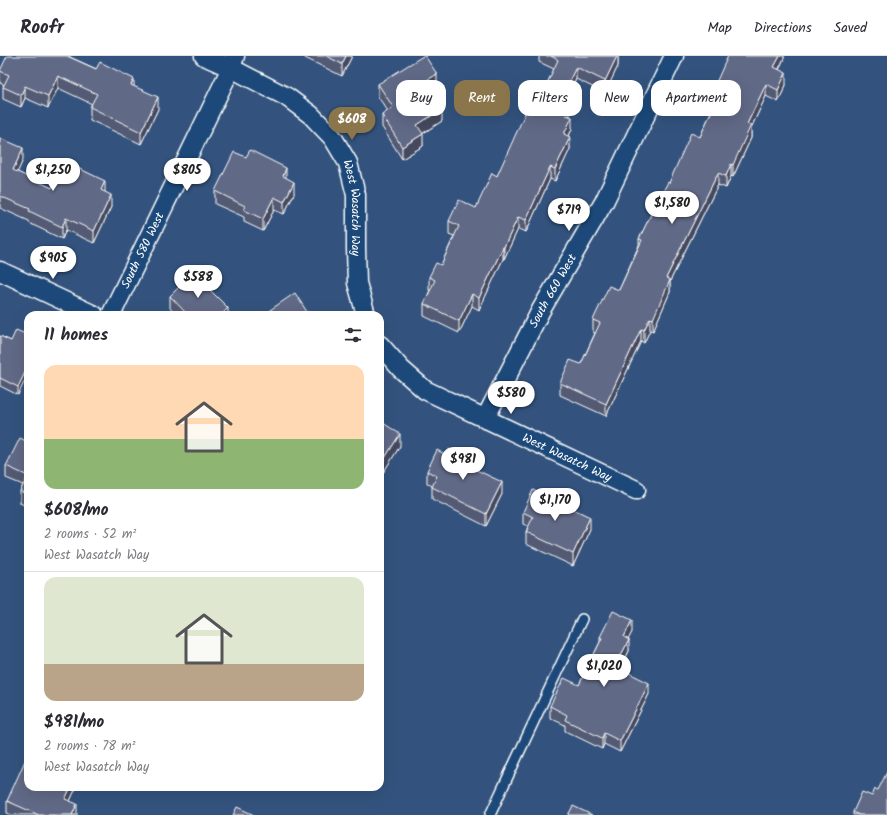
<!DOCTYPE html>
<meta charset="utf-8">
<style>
body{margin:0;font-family:Kalam,sans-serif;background:#f7f7f7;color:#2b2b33;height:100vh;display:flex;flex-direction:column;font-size:15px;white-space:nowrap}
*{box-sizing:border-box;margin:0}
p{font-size:13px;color:#7c7c81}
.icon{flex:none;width:22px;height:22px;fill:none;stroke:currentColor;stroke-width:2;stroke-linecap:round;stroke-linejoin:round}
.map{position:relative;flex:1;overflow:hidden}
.details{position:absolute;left:24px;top:255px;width:360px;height:480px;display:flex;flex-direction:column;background:#fff;border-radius:12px;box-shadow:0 4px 16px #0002}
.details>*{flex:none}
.top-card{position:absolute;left:396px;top:24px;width:380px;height:36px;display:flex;gap:8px}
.price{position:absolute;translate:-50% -34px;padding:0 9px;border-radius:14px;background:#fff;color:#222;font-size:13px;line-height:26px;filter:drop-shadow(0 1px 2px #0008)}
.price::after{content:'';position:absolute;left:50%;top:24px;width:12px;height:9px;margin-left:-6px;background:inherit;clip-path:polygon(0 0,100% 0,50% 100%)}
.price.current{background:#8a764a;color:#fff}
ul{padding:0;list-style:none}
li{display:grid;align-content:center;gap:8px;height:212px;padding:0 20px}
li+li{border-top:1px solid #e1e1e2}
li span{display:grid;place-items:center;height:124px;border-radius:12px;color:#555}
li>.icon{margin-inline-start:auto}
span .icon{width:72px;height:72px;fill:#fffc;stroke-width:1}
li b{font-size:17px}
h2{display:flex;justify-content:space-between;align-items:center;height:48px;padding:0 20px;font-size:17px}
.pill{padding:0 14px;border-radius:12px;background:#fff;box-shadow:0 4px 16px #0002;font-size:14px;line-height:36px}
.pill.current{background:#8a764a;color:#fff}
header{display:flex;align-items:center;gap:24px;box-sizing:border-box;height:56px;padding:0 20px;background:#fff;border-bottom:1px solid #e1e1e2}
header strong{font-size:19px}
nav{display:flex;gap:22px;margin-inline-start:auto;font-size:14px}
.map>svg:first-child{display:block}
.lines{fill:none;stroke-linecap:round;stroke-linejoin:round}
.service-casing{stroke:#fff;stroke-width:12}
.minor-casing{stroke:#fff;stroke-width:21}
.service{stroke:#1f4a7a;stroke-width:9}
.minor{stroke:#1f4a7a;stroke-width:18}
.wall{fill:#535a73;stroke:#fff}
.shaded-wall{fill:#444a5e;stroke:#fff}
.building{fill:#616986;stroke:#fff}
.labels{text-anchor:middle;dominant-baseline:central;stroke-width:3;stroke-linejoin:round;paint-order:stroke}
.street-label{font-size:12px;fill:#fff;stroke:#1f4a7a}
</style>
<header>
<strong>Roofr</strong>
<nav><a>Map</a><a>Directions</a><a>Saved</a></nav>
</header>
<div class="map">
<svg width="887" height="759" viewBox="0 0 887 759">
<rect width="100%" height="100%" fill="#33537e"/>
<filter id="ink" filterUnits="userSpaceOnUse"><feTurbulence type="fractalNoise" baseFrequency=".025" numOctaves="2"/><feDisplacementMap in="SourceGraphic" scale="8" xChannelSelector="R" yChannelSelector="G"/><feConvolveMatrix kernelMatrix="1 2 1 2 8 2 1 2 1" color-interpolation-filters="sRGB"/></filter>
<g filter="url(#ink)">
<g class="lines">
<!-- service casing -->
<g class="service-casing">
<path id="service" d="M 490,759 L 582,563"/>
</g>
<!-- minor casing -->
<g class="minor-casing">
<g id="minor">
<path id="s1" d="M 204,0 L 231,12 L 287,41 L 311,59 L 333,82 L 348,107 L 356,139 L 356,192 L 357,227 L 366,259"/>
<path d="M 0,215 L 94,259"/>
<path id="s2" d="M 111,259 L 231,12 L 235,0"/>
<path id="s3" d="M 380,289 L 401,313 L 425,334 L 636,434"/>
<path id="s4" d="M 485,363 L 541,254 L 604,146 L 674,0"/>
</g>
</g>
<!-- service -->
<use href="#service" class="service"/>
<!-- minor -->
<use href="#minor" class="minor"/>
</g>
<!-- wall -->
<g class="wall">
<path d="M 70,0 L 70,1 L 134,30 L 158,53 L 141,88 L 90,64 L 90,51 L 92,48 L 58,32 L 48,52 L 25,42 L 21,51 L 3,43 L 3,31 L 4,29 L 0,27 L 0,15 Z"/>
<path d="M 305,0 L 352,0 L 342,20 L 305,2 Z"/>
<path d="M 539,0 L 618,0 L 618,10 L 605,37 L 576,23 L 565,46 L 570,61 L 572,73 L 569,80 L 570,93 L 555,125 L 550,123 L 526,176 L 518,173 L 504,203 L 503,203 L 479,254 L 472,250 L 459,277 L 424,260 L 424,248 L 430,234 L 429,234 L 429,221 L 441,209 L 454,180 L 449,178 L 449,165 L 476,152 L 497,120 L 543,36 L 554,13 L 539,6 Z"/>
<path d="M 784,0 L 784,2 L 779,14 L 786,29 L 778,46 L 766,40 L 751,72 L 751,82 L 733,121 L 731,120 L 726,132 L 718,129 L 670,225 L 670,236 L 653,275 L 650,274 L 644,287 L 641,285 L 606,360 L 560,339 L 560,327 L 581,308 L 595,277 L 593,276 L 593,264 L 619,234 L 639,189 L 639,183 L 660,141 L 669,127 L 700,81 L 717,42 L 715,41 L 715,29 Z"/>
<path d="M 378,28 L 437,30 L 430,34 L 442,65 L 422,78 L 423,90 L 402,103 L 382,71 L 382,59 L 388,55 L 378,41 Z"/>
<path d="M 0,82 L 23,104 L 17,116 L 52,132 L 105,136 L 111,151 L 94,187 L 66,174 L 62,183 L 29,167 L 29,165 L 0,152 Z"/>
<path d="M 286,122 L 294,138 L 284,158 L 274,154 L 263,175 L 244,166 L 244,161 L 215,148 L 215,135 Z"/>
<path d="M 170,240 L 228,259 L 176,259 L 170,252 Z"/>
<path d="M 270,254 L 309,259 L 270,259 Z"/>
<path d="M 28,279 L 18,339 L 0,330 L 0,280 L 11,285 Z"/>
<path d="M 380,365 L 400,390 L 381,420 L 380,419 Z"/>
<path d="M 28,386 L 28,451 L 20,447 L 20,435 L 23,429 L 6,422 L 6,410 Z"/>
<path d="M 471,411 L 502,438 L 486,470 L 432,443 L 432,430 L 427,427 L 427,415 Z"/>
<path d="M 523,456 L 590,473 L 573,510 L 526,488 L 526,476 L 528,470 L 523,468 Z"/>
<path d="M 632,576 L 628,583 L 629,595 L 620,613 L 649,638 L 620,696 L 604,688 L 602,693 L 565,675 L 565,669 L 550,662 L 550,650 L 579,629 L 600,586 L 600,581 Z"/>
<path d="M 75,731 L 75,734 L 70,745 L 77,759 L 12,759 L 7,757 L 7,745 Z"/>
<path d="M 878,734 L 887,759 L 853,759 L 853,756 L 872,740 Z"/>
</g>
<!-- shaded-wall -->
<g class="shaded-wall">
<path d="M 346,0 L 352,0 L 342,20 L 342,8 Z"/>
<path d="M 617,0 L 618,0 L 618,10 L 605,37 L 605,25 Z"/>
<path d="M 780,0 L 784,0 L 784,2 L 774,23 L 774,11 Z"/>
<path d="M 576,11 L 576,23 L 560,56 L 560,44 Z"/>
<path d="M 786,17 L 786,29 L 778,46 L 778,34 Z"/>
<path d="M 437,18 L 437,30 L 424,38 L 424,26 Z"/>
<path d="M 58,20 L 58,32 L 48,52 L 48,40 Z"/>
<path d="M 134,23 L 134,35 L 131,29 Z"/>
<path d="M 766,28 L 766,40 L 751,72 L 751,82 L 733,121 L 733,109 L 747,68 Z"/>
<path d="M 25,30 L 25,42 L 21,51 L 21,39 Z"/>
<path d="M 158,41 L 158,53 L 141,88 L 141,76 Z"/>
<path d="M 570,48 L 570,60 L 566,59 Z"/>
<path d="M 442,53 L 442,65 L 417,81 L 417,69 Z"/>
<path d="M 572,61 L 572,73 L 564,90 L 564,78 Z"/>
<path d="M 423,78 L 423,90 L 402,103 L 402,91 Z"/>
<path d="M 570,81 L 570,93 L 555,125 L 555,113 Z"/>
<path d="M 23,92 L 23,104 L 13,126 L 13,114 Z"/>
<path d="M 731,108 L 731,120 L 726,132 L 726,120 Z"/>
<path d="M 550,111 L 550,123 L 526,176 L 526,164 Z"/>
<path d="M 286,112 L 286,124 L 283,120 Z"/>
<path d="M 718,117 L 718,129 L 670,225 L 670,236 L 653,275 L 653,263 L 666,222 Z"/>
<path d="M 105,125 L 105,137 L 101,134 Z"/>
<path d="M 294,126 L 294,138 L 284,158 L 284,146 Z"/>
<path d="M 111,139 L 111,151 L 94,187 L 94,175 Z"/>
<path d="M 274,141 L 274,154 L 263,175 L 263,163 Z"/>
<path d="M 518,161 L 518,173 L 504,203 L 504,191 Z"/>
<path d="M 66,162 L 66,174 L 62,183 L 62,171 Z"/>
<path d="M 503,191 L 503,203 L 479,254 L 479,242 Z"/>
<path d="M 472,238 L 472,250 L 459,277 L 459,265 Z"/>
<path d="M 228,252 L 228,259 L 221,259 Z"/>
<path d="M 650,262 L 650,274 L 644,287 L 644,274 Z"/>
<path d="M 641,273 L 641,285 L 606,360 L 606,348 Z"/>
<path d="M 28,310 L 28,318 L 18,339 L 18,331 Z"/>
<path d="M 400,378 L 400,390 L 381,420 L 381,408 Z"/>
<path d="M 471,404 L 471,416 L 468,410 Z"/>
<path d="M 502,426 L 502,438 L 486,470 L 486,458 Z"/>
<path d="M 590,461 L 590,473 L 573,510 L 573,498 Z"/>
<path d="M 632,564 L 632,576 L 624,592 L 624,581 Z"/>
<path d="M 629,584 L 629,595 L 615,622 L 615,610 Z"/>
<path d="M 649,627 L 649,638 L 620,696 L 620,685 Z"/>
<path d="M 604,677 L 604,688 L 602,693 L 602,682 Z"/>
<path d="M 71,731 L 75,731 L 75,734 L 65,755 L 65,743 Z"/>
<path d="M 77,748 L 77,759 L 72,759 Z"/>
</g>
<!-- building -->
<g class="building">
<path d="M 7,0 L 67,0 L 96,13 L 100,6 L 134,23 L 131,29 L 158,41 L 141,76 L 90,51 L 97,38 L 58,20 L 48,40 L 25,30 L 21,39 L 3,31 L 9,19 L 0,15 Z"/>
<path d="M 326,0 L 346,0 L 342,8 Z"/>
<path d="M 423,0 L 425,0 L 437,18 L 424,26 L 442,53 L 417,69 L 423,78 L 402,91 L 382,59 L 393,51 L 378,28 Z"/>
<path d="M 551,0 L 617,0 L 605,25 L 576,11 L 560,44 L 570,48 L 566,59 L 572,61 L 564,78 L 570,81 L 555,113 L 550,111 L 526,164 L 518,161 L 504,191 L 503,191 L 479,242 L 472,238 L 459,265 L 424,248 L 435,224 L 429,221 L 436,207 L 441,209 L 459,170 L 449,165 L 459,144 L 476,152 L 492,117 L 497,120 L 536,33 L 543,36 L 558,4 Z"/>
<path d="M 728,0 L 780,0 L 774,11 L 786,17 L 778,34 L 766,28 L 747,68 L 751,69 L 733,109 L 731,108 L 726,120 L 718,117 L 666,222 L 670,224 L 653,263 L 650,262 L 644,274 L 641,273 L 606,348 L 560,327 L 570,304 L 581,308 L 600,267 L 593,264 L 609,230 L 619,234 L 642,184 L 639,183 L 660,140 L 660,141 L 668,126 L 669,127 L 691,77 L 700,81 L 722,32 L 715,29 Z"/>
<path d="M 0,82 L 23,92 L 13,114 L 52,132 L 60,115 L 74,121 L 78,112 L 105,125 L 101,134 L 111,139 L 94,175 L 66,162 L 62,171 L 29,155 L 30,153 L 0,140 Z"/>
<path d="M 250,94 L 286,112 L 283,120 L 294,126 L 284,146 L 274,141 L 263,163 L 244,154 L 245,150 L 215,135 L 234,96 L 246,101 Z"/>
<path d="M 193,217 L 228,252 L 221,259 L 184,259 L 186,257 L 170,240 Z"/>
<path d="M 295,237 L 309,259 L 273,259 L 270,254 Z"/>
<path d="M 16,274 L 28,279 L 28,310 L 18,331 L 0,322 L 0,280 L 11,285 Z"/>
<path d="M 380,365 L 400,378 L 381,408 L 380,407 Z"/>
<path d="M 20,382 L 28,386 L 28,439 L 20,435 L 28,420 L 6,410 Z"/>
<path d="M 449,393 L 471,404 L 468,410 L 502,426 L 486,458 L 432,431 L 437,420 L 427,415 L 437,394 L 446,399 Z"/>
<path d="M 533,434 L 590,461 L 573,498 L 526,476 L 533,461 L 523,456 Z"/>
<path d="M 613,555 L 632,564 L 624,581 L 629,584 L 615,610 L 649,627 L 620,685 L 604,677 L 602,682 L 565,664 L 567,659 L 550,650 L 564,622 L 579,629 L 602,582 L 600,581 Z"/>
<path d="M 28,698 L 28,731 L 71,731 L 65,743 L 77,748 L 72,759 L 39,759 L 7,745 Z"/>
<path d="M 887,716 L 887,759 L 859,759 L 853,756 L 862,736 L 872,740 L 875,733 L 878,734 Z"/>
<path d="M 573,750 L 592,759 L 568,759 Z"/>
<path d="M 237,751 L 254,759 L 233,759 Z"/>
</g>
</g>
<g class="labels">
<!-- street labels -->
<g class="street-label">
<text stroke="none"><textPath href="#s1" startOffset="229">West Wasatch Way</textPath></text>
<text stroke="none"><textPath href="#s2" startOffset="72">South 580 West</textPath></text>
<text stroke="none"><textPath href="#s4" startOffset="145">South 660 West</textPath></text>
<text stroke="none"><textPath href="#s3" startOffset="221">West Wasatch Way</textPath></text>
</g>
</g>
</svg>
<b class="price current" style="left:352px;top:85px">$608</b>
<b class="price" style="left:53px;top:136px">$1,250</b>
<b class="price" style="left:187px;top:136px">$805</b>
<b class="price" style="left:672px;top:169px">$1,580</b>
<b class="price" style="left:569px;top:176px">$719</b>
<b class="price" style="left:53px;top:224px">$905</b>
<b class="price" style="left:198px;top:243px">$588</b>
<b class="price" style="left:511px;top:359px">$580</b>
<b class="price" style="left:463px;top:425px">$981</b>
<b class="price" style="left:555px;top:466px">$1,170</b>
<b class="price" style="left:604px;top:632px">$1,020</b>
<div class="top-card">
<a class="pill">Buy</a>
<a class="pill current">Rent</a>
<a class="pill">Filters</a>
<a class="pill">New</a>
<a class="pill">Apartment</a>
</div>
<section class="details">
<h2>11 homes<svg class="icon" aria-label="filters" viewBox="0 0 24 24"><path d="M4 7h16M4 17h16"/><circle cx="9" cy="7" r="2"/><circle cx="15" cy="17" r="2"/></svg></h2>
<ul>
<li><span style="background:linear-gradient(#ffd9b3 60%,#8fb573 0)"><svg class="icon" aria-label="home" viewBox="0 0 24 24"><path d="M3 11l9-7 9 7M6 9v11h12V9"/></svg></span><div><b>$608/mo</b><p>2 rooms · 52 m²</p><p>West Wasatch Way</p></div></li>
<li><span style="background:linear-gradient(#dfe7d0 70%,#b9a48a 0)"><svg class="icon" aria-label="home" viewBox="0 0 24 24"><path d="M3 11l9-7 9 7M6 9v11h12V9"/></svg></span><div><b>$981/mo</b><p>2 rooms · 78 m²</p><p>West Wasatch Way</p></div></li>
</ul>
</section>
</div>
